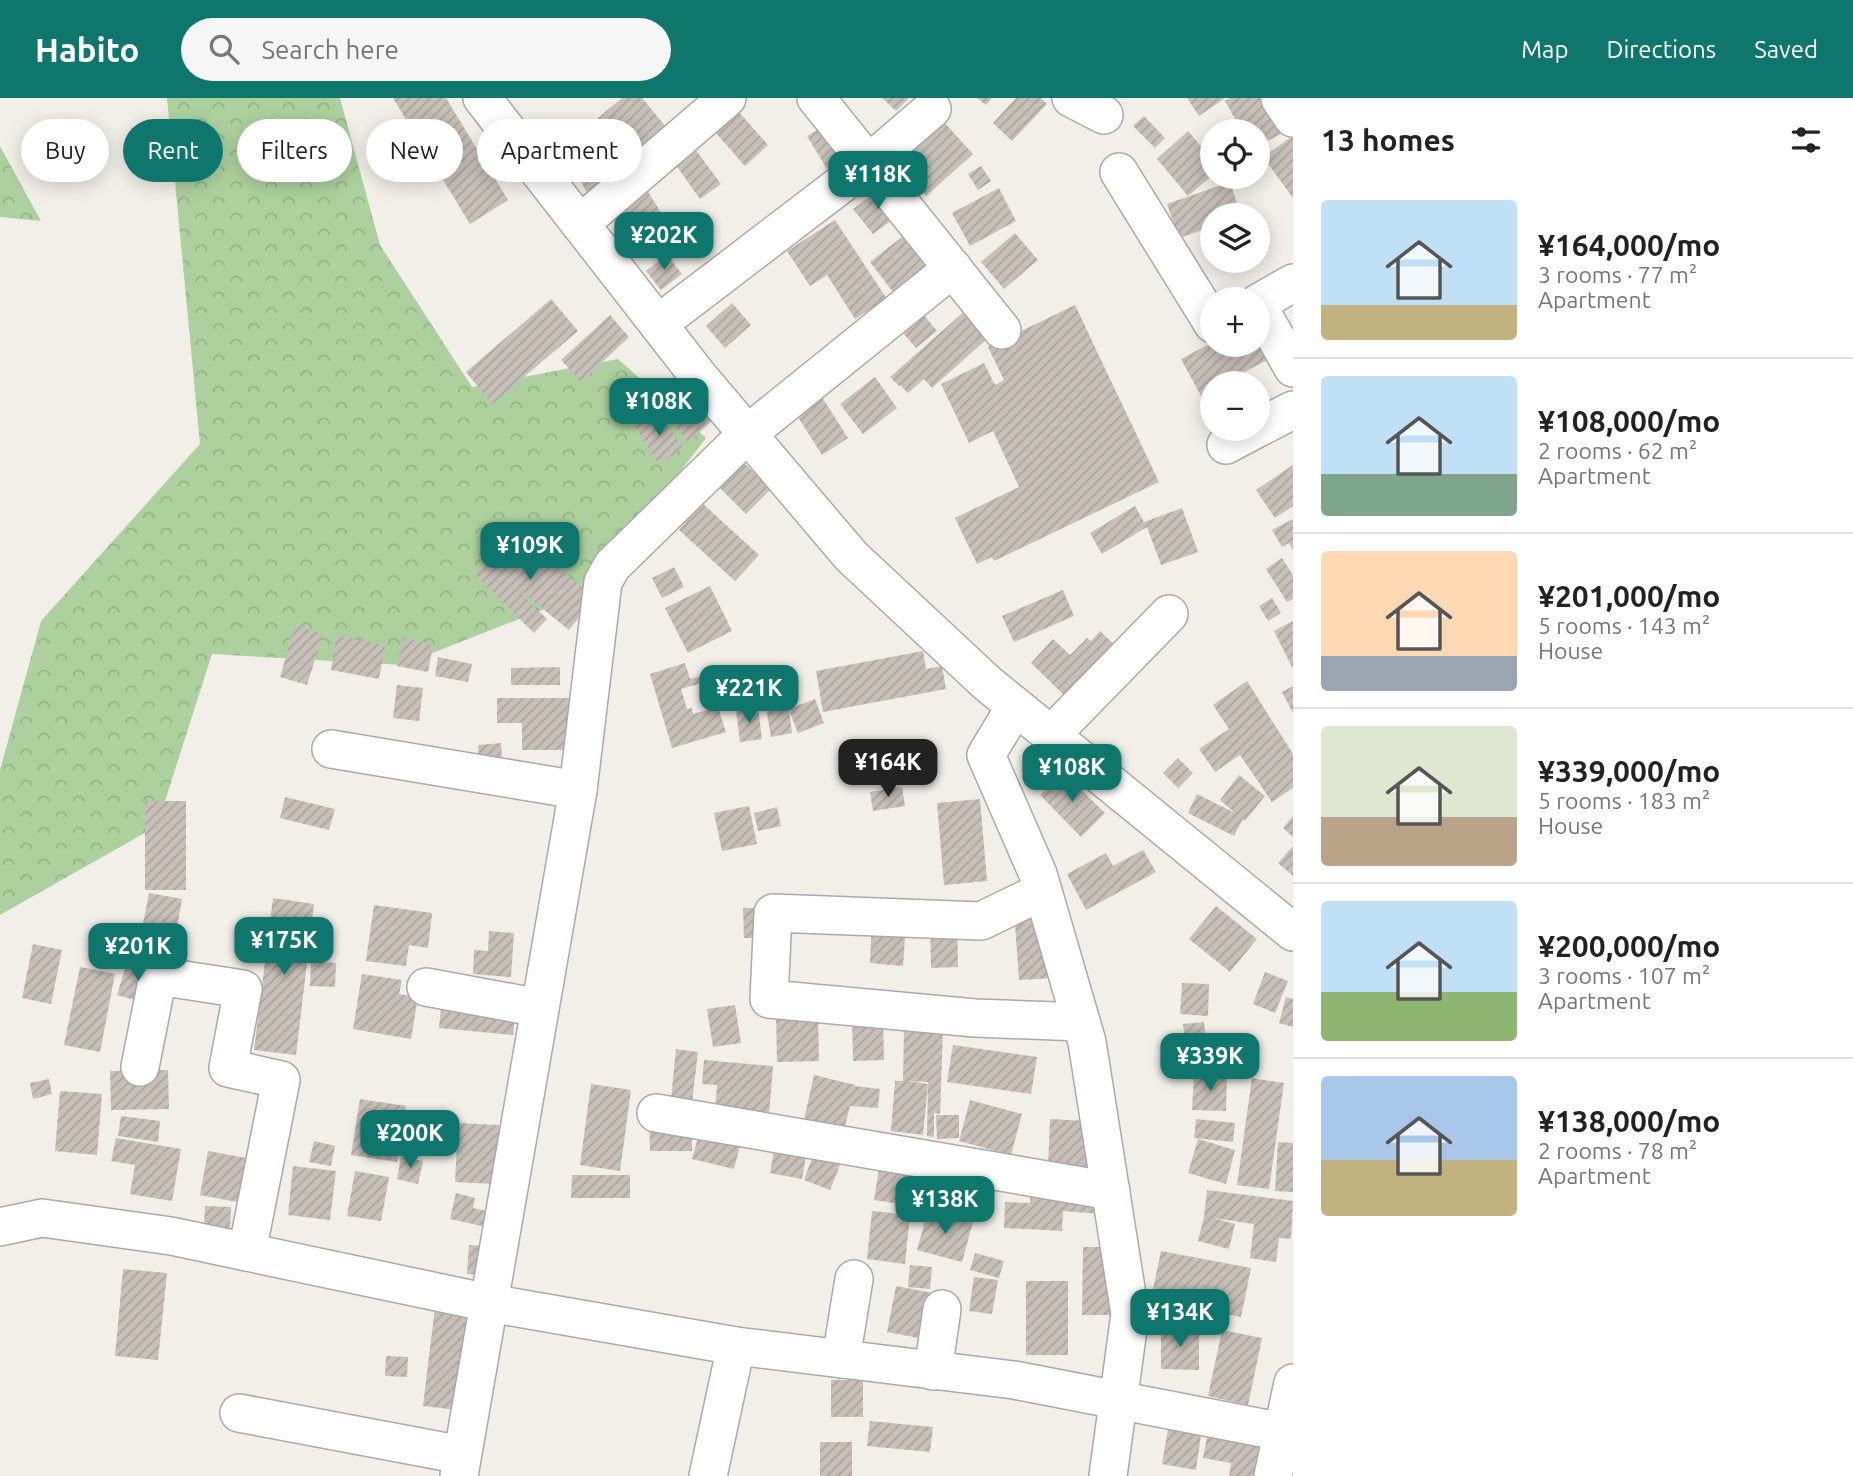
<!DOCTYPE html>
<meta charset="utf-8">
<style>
body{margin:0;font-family:Ubuntu,sans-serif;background:#f6f6f6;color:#222;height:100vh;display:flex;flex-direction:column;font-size:26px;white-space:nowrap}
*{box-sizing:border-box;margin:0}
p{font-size:23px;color:#767676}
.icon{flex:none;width:38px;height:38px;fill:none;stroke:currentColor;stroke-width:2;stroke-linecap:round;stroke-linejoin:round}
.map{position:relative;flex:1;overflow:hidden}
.drawer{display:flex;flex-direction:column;background:#fff;width:560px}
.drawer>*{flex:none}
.top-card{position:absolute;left:21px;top:21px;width:665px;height:63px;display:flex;gap:14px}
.controls{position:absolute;left:1200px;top:21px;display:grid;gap:14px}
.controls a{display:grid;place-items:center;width:70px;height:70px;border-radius:50%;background:#fff;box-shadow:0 4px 18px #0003;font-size:35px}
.price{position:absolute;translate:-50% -60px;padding:0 16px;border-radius:14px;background:#0f766e;color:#fff;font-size:23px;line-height:46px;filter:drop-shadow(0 2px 4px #0008)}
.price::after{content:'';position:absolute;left:50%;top:42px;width:21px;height:16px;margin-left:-10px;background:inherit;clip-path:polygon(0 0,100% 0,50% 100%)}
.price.current{background:#222;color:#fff}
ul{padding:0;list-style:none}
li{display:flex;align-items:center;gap:21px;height:175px;padding:0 28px}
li+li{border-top:2px solid #e0e0e0}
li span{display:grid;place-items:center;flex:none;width:196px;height:140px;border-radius:7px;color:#555}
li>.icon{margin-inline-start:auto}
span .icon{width:84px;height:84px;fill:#fffc;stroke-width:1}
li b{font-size:30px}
h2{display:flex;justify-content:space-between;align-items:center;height:84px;padding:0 28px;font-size:30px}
.tag{padding:0 24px;border-radius:32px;background:#fff;box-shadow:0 4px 18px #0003;font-size:24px;line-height:63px}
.tag.current{background:#0f766e;color:#fff}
header{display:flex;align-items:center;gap:42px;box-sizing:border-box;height:98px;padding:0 35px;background:#0f766e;color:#fff}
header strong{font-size:33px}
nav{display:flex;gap:38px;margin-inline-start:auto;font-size:24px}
.search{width:490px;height:63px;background:#f6f6f6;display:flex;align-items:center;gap:18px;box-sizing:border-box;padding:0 24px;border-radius:38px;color:#767676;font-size:26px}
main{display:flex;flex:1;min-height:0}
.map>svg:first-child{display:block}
.forest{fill:url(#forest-crowns)}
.building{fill:url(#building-hatch)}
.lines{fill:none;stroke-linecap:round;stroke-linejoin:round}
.minor-casing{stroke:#a9a9a9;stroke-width:40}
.minor{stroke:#fff;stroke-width:37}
</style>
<header>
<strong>Habito</strong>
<div class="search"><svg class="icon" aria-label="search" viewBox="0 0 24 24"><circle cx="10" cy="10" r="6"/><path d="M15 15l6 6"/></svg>Search here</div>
<nav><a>Map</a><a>Directions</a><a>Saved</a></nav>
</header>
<main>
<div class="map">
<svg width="1293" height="1378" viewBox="0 0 1293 1378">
<defs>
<pattern id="forest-crowns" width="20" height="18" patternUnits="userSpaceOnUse" patternTransform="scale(1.75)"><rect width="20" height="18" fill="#add19e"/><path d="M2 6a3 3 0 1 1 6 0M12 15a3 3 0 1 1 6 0" fill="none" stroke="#95b388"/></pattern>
<pattern id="building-hatch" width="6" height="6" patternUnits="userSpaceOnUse" patternTransform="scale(1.75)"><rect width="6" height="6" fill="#c7bfb8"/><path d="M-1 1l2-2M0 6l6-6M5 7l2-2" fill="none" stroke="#aba49e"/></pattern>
</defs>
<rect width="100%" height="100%" fill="#f2efe9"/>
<!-- forest -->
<g class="forest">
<path d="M 167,0 L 340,0 L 380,147 L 472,289 L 618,261 L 706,340 L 588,494 L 402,567 L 212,556 L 157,728 L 0,817 L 0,672 L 41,523 L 200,346 Z"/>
<path d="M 0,48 L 41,123 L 0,119 Z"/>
</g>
<!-- building -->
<g class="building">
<path d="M 393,0 L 446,0 L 508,102 L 470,126 Z"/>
<path d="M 622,0 L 642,0 L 667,30 L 631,61 L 597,21 Z"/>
<path d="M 882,0 L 909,0 L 896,13 Z"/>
<path d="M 977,0 L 992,0 L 986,7 Z"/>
<path d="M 1016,0 L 1041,0 L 1047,6 L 1012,43 L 993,25 Z"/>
<path d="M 1187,0 L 1225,0 L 1199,18 Z"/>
<path d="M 1230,0 L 1273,0 L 1290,31 L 1258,48 L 1258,33 L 1242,33 L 1225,3 Z"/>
<path d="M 730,4 L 768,47 L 745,68 L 707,25 Z"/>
<path d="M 841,17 L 861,50 L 827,71 L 807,38 Z"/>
<path d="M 1144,18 L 1165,40 L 1155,50 L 1133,28 Z"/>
<path d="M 942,22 L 973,56 L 926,98 L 896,64 Z"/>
<path d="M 582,30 L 595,55 L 557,76 L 543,51 Z"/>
<path d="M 1188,33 L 1213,62 L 1213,77 L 1188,98 L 1157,61 Z"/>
<path d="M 1291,39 L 1293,41 L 1293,100 L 1263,59 Z"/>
<path d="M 695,51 L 721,86 L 700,101 L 675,66 Z"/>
<path d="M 608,66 L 616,81 L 588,97 L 580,82 Z"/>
<path d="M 981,68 L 991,83 L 978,92 L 968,76 Z"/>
<path d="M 640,81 L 670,129 L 644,145 L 614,97 Z"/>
<path d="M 1230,84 L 1241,117 L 1213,117 L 1213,142 L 1208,130 L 1179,140 L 1167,106 Z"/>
<path d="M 883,89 L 902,115 L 873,136 L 853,111 Z"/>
<path d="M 999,90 L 1016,123 L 970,148 L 952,115 Z"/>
<path d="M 835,122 L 887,201 L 855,221 L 827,177 L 810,188 L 787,153 Z"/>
<path d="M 912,131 L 935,160 L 893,194 L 870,164 Z"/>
<path d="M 1015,135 L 1038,162 L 1004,191 L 981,164 Z"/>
<path d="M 667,157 L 682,176 L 661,192 L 646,173 Z"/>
<path d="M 551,201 L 578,233 L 492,306 L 466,274 Z"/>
<path d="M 975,204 L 998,231 L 932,290 L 924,281 L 908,295 L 900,287 L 899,288 L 890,279 Z"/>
<path d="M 732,205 L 751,227 L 725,250 L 706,228 Z"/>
<path d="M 1075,207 L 1159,384 L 994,463 L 992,459 L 977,466 L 955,420 L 1019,389 L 993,333 L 969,345 L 941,286 L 984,265 L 995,287 L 1004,282 L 988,249 Z"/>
<path d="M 919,211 L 937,233 L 916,250 L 898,229 Z"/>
<path d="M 610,217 L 629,239 L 581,284 L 561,262 Z"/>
<path d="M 1258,230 L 1273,259 L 1233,280 L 1236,285 L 1213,285 L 1213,320 L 1181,261 L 1213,244 L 1213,247 L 1258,247 Z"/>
<path d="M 875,279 L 897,310 L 863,336 L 840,306 Z"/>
<path d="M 694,296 L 715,320 L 688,344 L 667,319 Z"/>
<path d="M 820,296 L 848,340 L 822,357 L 794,313 Z"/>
<path d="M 658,313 L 683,350 L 659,366 L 635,329 Z"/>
<path d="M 740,361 L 771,391 L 746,416 L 715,385 Z"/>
<path d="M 1293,367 L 1293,408 L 1275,420 L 1256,392 Z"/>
<path d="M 702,405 L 759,457 L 735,483 L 679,432 Z"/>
<path d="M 1135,408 L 1144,424 L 1182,410 L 1198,454 L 1161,467 L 1147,429 L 1102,456 L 1090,435 Z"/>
<path d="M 1293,421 L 1293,452 L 1289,445 L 1282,449 L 1272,432 Z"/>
<path d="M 504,425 L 595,499 L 569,532 L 508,483 L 547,521 L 534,535 L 475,477 L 487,465 L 478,457 Z"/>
<path d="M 1282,460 L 1293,477 L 1293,501 L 1287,504 L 1266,471 Z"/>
<path d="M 674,469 L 684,489 L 662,500 L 652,480 Z"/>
<path d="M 710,488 L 732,533 L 688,555 L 665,510 Z"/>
<path d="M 1063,492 L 1074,518 L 1014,544 L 1002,518 Z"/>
<path d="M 1272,500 L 1281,515 L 1268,523 L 1259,508 Z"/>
<path d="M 1293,523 L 1293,571 L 1274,533 Z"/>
<path d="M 295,527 L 323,536 L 307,587 L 280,579 Z"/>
<path d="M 1100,533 L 1119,551 L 1070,603 L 1031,565 L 1053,541 L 1070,557 L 1087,540 L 1091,543 Z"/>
<path d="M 337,538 L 385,547 L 379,581 L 331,572 Z"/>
<path d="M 403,540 L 433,547 L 428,574 L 397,568 Z"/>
<path d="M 923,553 L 926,571 L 942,568 L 946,591 L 823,614 L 816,573 Z"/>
<path d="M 438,559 L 472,566 L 468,584 L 435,578 Z"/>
<path d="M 685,565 L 690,581 L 701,578 L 702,585 L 681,591 L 687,611 L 692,610 L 693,616 L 718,609 L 726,634 L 672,650 L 650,576 Z"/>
<path d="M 560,569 L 560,587 L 511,587 L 511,570 Z"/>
<path d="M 1247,583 L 1293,656 L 1293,690 L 1272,704 L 1240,657 L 1215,674 L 1199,651 L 1229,631 L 1213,607 Z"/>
<path d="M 397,587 L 423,590 L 419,623 L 393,620 Z"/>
<path d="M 1293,588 L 1293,615 L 1282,594 Z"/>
<path d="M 497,600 L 578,600 L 578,652 L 522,652 L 522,625 L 497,625 Z"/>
<path d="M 815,601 L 824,625 L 798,635 L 789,612 L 792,635 L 771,639 L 766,610 L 788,606 L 789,611 Z"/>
<path d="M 758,609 L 762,641 L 740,644 L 736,613 Z"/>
<path d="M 501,645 L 502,659 L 479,661 L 478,647 Z"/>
<path d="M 1178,660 L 1193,675 L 1178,690 L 1163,675 Z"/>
<path d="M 1063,674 L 1105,715 L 1081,739 L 1040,697 Z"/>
<path d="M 1239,677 L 1265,698 L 1245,723 L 1243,721 L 1234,738 L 1188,715 L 1197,696 L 1235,715 L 1220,702 Z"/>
<path d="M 902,689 L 905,708 L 873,713 L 870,694 Z"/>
<path d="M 285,699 L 335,711 L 329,732 L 280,720 Z"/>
<path d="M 980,701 L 987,783 L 944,787 L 937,705 Z"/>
<rect x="145" y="703" width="41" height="89"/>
<path d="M 749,708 L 757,746 L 722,753 L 714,715 Z"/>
<path d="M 777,709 L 781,728 L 758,733 L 754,715 Z"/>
<path d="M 1293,718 L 1293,739 L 1283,730 Z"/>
<path d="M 1293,748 L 1293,778 L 1278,765 Z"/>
<path d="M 1143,752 L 1156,774 L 1086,812 L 1067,776 L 1106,755 L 1113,768 Z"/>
<path d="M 149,795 L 182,801 L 172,857 L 138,851 Z"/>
<path d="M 273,800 L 314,806 L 296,957 L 254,952 Z"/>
<path d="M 374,807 L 432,815 L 428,850 L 409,847 L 406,868 L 366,863 Z"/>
<path d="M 1216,808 L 1257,841 L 1230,874 L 1189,841 Z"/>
<path d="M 743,810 L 770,810 L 771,840 L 744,840 Z"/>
<path d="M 1052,810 L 1057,880 L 1019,882 L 1014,812 Z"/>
<path d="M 872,821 L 906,824 L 903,868 L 870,865 Z"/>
<path d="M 957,822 L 958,869 L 931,870 L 930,823 Z"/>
<path d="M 489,833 L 514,835 L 511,879 L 473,876 L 474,852 L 488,853 Z"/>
<path d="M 33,846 L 62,852 L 51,906 L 22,900 Z"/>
<path d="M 311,863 L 336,865 L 335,889 L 310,888 Z"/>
<path d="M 127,864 L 159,874 L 149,906 L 117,897 Z"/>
<path d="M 80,869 L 115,876 L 100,954 L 64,947 Z"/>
<path d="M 1265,874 L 1288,883 L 1275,915 L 1253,906 Z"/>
<path d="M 362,876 L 402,882 L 399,896 L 418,899 L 411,941 L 353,931 Z"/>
<path d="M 1182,885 L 1209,886 L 1208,918 L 1180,916 Z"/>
<path d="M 1286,899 L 1293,901 L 1293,929 L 1279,925 Z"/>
<path d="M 442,901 L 516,908 L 513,937 L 439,930 Z"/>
<path d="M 735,907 L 741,945 L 713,949 L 707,911 Z"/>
<path d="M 818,917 L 819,963 L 777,964 L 776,918 Z"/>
<path d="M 852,920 L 883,920 L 884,962 L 853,963 Z"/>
<path d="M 1204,924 L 1206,941 L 1185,943 L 1183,926 Z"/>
<path d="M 904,931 L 943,932 L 940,1016 L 934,1015 L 934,1039 L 927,1038 L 928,984 L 907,983 L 928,986 L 923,1037 L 891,1033 L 895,983 L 903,983 Z"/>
<path d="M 953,947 L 1037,959 L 1031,996 L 947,984 Z"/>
<path d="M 676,951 L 698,954 L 692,1004 L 671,1001 Z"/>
<path d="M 704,962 L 773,968 L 769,1018 L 715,1013 L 717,987 L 702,986 Z"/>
<path d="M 168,972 L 169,1011 L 111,1012 L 110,973 Z"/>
<path d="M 1194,976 L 1227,977 L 1226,1013 L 1192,1012 Z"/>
<path d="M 814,977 L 855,987 L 855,988 L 880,991 L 878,1010 L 850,1008 L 844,1032 L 804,1022 Z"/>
<path d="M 1252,980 L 1284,985 L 1269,1091 L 1237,1087 Z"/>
<path d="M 49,981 L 52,996 L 33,1001 L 30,985 Z"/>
<path d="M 591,986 L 631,992 L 620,1073 L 580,1067 Z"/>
<path d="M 60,993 L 102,996 L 97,1057 L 55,1053 Z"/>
<path d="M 360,1001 L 406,1008 L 397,1064 L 351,1057 Z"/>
<path d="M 970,1002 L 1022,1016 L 1011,1057 L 959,1043 Z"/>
<path d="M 649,1015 L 692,1015 L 692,1053 L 650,1053 Z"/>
<path d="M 936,1017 L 959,1017 L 959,1040 L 937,1041 Z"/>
<path d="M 121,1018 L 160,1023 L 158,1044 L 118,1038 Z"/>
<path d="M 704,1018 L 745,1028 L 734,1071 L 692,1061 Z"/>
<path d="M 1050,1021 L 1088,1023 L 1086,1070 L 1048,1069 Z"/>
<path d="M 1196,1021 L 1235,1025 L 1233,1044 L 1194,1040 Z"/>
<path d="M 458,1025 L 499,1027 L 496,1086 L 455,1084 Z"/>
<path d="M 116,1040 L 181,1051 L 172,1103 L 130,1096 L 135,1067 L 111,1063 Z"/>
<path d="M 1198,1041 L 1235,1052 L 1226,1086 L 1188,1075 Z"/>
<path d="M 314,1043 L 335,1048 L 331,1068 L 309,1064 Z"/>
<path d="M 1278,1044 L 1293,1045 L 1293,1094 L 1275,1093 Z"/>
<path d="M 817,1046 L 844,1057 L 830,1092 L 804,1082 Z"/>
<path d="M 774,1052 L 806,1058 L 802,1081 L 770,1075 Z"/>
<path d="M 208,1053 L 251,1061 L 243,1105 L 200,1097 Z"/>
<path d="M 401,1059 L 423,1063 L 418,1086 L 397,1081 Z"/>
<path d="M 881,1059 L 908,1063 L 901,1106 L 874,1102 Z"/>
<path d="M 293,1068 L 336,1073 L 330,1122 L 288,1117 Z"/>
<path d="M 945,1071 L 978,1076 L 971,1119 L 938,1114 Z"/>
<path d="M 355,1073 L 389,1079 L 381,1123 L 347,1118 Z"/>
<path d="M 572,1077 L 630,1077 L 630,1100 L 571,1100 Z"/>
<path d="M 1031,1087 L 1103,1091 L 1102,1116 L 1063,1113 L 1062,1133 L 1004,1130 L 1005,1104 L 1030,1105 Z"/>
<path d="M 1207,1092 L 1293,1103 L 1291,1141 L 1279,1140 L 1276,1164 L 1250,1160 L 1254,1126 L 1213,1120 L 1235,1126 L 1229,1151 L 1198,1143 L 1204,1119 Z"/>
<path d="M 456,1095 L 475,1100 L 473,1110 L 491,1114 L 487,1129 L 450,1121 Z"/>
<path d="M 205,1108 L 231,1109 L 230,1131 L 204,1130 Z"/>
<path d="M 928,1112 L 973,1124 L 962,1164 L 917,1152 Z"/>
<path d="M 872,1113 L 910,1117 L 905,1166 L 867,1161 Z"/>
<path d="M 469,1147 L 488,1148 L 486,1177 L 467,1176 Z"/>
<path d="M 1083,1149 L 1111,1149 L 1111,1217 L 1082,1217 Z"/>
<path d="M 1161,1153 L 1251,1170 L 1241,1219 L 1151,1201 Z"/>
<path d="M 975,1155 L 1004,1163 L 999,1180 L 970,1172 Z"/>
<path d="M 910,1167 L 932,1169 L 930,1191 L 908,1189 Z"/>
<path d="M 123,1171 L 167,1175 L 158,1262 L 115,1258 Z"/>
<path d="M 974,1179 L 998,1182 L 992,1216 L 969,1213 Z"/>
<rect x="1026" y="1183" width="42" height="74"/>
<path d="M 896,1188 L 943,1197 L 934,1243 L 887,1234 Z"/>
<path d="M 436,1201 L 467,1216 L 457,1312 L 423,1308 Z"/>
<path d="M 1161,1230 L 1199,1230 L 1199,1272 L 1161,1271 Z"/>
<path d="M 1222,1232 L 1262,1240 L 1248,1307 L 1208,1298 Z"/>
<path d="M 386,1258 L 408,1259 L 407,1279 L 385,1278 Z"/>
<rect x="831" y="1282" width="32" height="37"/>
<path d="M 870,1323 L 933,1329 L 930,1354 L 867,1348 Z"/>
<path d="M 1210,1323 L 1262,1334 L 1253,1378 L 1229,1378 L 1231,1365 L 1203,1360 Z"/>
<path d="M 1169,1325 L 1202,1330 L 1196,1372 L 1162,1366 Z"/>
<rect x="820" y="1344" width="32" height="34"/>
</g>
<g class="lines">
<!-- minor casing -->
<g class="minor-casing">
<g id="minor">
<path d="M 482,0 L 700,280 L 851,458 L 987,585 L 1293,834"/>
<path d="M 816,0 L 1002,232"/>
<path d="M 1071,0 L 1104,17"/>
<path d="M 1280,1 L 1293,20"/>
<path d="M 1119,74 L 1213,226"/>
<path d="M 580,126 L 727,0"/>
<path d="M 1258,205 L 1293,185"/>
<path d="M 1258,208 L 1293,270"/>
<path d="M 658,226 L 869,65 L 932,11"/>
<path d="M 1258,330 L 1293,312"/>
<path d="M 1226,347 L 1256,331"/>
<path d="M 1015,609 L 986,657 L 1038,776 L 1087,944 L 1130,1216 L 1108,1378"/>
<path d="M 1050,638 L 1169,516"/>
<path d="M 331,651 L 578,692"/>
<path d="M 1043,793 L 981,823 L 773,815 L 769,901 L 975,920 L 1081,924"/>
<path d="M 426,889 L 540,910"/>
<path d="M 140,969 L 158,878 L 243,891 L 228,970 L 281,982 L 247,1154"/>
<path d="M 656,1015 L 1111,1093"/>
<path d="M 0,1129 L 42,1120 L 171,1138 L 489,1205 L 736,1248 L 1014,1282 L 1283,1334"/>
<path d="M 841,1261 L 854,1181"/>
<path d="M 933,1273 L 942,1211"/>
<path d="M 239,1315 L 462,1357"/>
<path d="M 459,1378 L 578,692 L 603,484 L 612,468 L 746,337 L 953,170"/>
<path d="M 708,1378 L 736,1248"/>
<path d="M 1273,1378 L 1293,1285"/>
</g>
</g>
<!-- minor -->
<use href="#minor" class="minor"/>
</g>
</svg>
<div class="controls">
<a><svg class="icon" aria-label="locate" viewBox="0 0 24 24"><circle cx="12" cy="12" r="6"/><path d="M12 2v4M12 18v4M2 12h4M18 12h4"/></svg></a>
<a><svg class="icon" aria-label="layers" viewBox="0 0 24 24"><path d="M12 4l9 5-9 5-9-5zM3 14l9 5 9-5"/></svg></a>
<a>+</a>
<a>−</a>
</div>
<b class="price" style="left:878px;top:113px">¥118K</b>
<b class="price" style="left:664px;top:174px">¥202K</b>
<b class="price" style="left:659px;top:340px">¥108K</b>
<b class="price" style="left:530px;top:484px">¥109K</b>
<b class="price" style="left:749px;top:627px">¥221K</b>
<b class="price current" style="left:888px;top:701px">¥164K</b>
<b class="price" style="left:1072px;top:706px">¥108K</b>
<b class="price" style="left:284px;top:879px">¥175K</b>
<b class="price" style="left:138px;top:885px">¥201K</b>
<b class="price" style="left:1210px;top:995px">¥339K</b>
<b class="price" style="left:410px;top:1072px">¥200K</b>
<b class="price" style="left:945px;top:1138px">¥138K</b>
<b class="price" style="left:1180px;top:1251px">¥134K</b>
<div class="top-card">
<a class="tag">Buy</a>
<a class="tag current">Rent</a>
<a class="tag">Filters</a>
<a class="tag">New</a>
<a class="tag">Apartment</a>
</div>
</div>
<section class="drawer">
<h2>13 homes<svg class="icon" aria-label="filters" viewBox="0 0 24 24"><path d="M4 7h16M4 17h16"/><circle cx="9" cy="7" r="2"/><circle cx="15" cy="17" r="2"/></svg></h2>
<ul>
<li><span style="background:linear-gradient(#bfe0f5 75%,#c2b280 0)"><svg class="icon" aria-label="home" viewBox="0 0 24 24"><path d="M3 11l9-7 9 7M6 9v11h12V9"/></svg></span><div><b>¥164,000/mo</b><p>3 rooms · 77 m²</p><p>Apartment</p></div></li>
<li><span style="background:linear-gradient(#bfe0f5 70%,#7fa58c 0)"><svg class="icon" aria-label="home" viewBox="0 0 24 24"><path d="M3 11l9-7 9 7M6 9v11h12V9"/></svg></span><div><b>¥108,000/mo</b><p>2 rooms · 62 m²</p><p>Apartment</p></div></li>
<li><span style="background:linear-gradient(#ffd9b3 75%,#9aa5b1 0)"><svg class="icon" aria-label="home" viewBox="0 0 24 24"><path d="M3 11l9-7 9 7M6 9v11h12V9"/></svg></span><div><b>¥201,000/mo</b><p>5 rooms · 143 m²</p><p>House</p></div></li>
<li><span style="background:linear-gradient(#dfe7d0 65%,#b9a48a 0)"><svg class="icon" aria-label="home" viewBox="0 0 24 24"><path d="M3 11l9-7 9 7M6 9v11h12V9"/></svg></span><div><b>¥339,000/mo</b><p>5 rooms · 183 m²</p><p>House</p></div></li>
<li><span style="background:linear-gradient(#bfe0f5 65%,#8fb573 0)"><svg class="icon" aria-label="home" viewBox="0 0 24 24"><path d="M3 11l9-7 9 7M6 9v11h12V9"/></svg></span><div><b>¥200,000/mo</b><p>3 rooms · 107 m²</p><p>Apartment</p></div></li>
<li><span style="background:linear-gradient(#a9c7e8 60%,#c2b280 0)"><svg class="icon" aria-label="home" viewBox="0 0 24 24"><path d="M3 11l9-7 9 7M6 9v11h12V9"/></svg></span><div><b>¥138,000/mo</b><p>2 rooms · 78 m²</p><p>Apartment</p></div></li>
</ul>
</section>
</main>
